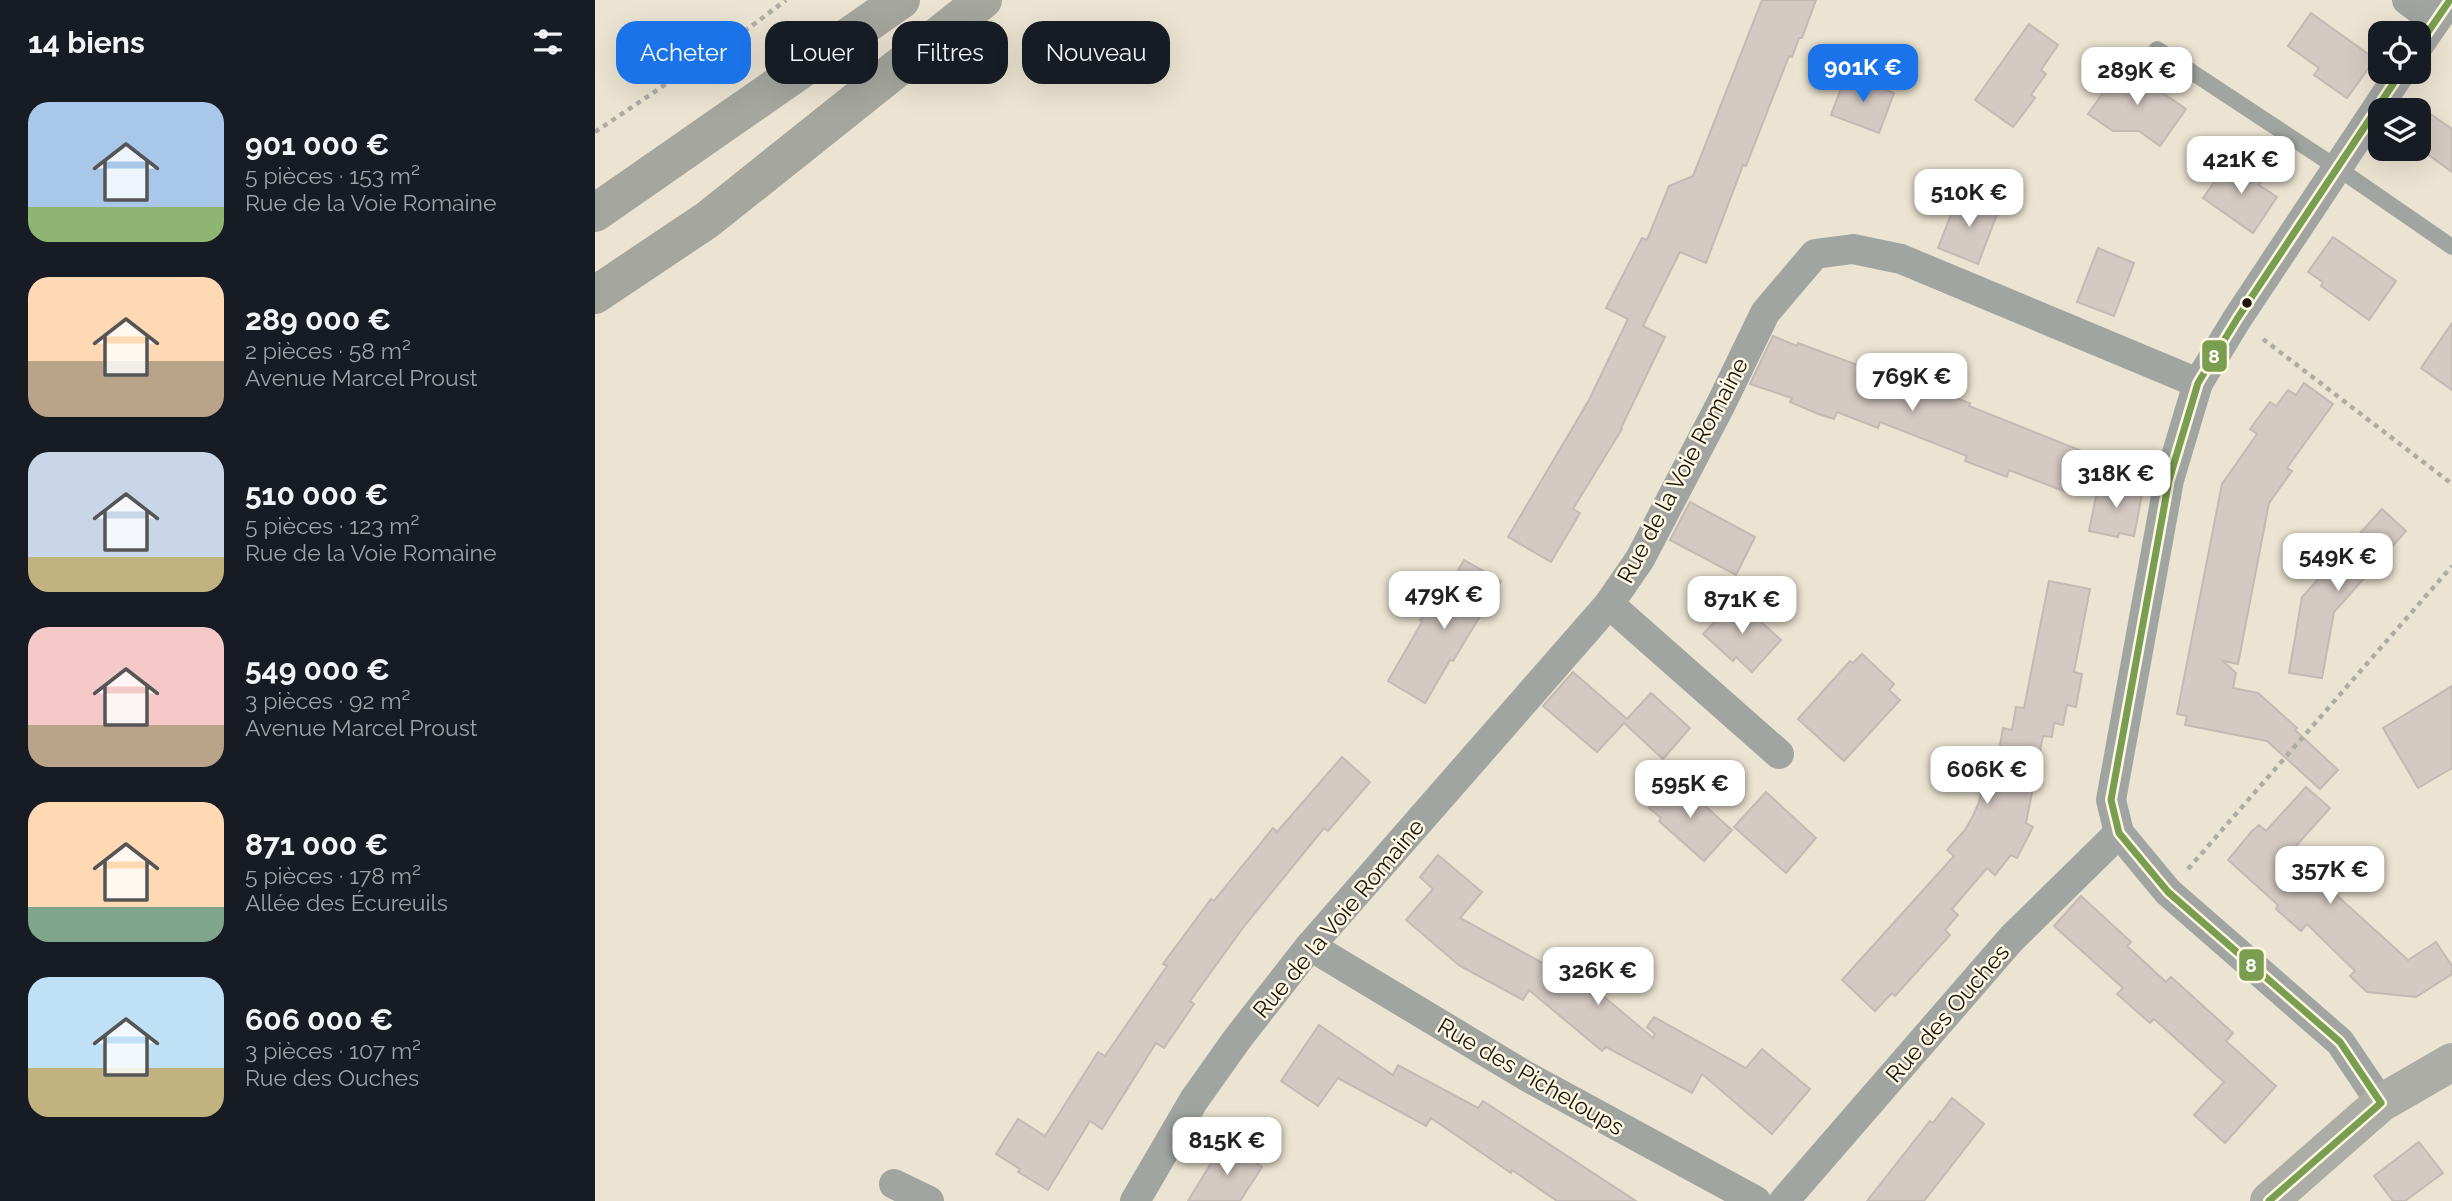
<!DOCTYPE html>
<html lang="fr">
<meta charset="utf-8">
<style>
body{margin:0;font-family:Raleway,sans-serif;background:#20242c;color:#f1f3f6;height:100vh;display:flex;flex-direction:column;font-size:26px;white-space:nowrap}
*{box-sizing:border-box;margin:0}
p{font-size:23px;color:#9ea1a6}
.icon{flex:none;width:38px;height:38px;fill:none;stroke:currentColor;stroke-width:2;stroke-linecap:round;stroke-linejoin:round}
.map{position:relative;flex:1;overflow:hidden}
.drawer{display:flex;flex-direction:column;background:#171b24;width:595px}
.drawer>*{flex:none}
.top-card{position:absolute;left:21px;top:21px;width:665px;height:63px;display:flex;gap:14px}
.tools{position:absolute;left:1773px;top:21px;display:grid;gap:14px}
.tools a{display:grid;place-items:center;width:63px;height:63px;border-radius:14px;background:#171b24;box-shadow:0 7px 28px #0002;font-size:35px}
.price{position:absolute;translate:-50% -60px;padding:0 16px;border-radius:14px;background:#fff;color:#222;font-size:23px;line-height:46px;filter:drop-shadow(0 2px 4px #0008)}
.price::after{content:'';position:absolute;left:50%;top:42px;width:21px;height:16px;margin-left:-10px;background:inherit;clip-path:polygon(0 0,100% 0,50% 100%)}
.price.on{background:#1a73e8;color:#fff}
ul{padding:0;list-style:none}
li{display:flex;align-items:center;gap:21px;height:175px;padding:0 28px}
li span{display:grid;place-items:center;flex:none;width:196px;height:140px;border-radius:21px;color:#555}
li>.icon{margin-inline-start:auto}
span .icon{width:84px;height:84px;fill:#fffc;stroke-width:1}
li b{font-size:30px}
h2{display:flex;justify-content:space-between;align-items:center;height:84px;padding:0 28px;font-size:30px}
.pill{padding:0 24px;border-radius:21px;background:#171b24;box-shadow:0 7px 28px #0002;font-size:24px;line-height:63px}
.pill.on{background:#1a73e8;color:#fff}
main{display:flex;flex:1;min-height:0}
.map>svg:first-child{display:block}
.building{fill:#d4c9c3;stroke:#c4bab4;stroke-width:2}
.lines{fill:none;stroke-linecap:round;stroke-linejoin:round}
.path{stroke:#aeada5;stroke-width:4.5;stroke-dasharray:5 5;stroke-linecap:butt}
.lane{stroke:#a1a5a2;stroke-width:16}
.street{stroke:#a1a5a2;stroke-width:30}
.secondary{stroke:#abada6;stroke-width:38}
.primary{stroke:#a5a79f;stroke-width:38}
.bus-1-casing{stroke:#fff6e3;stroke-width:12}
.bus-1{stroke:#7a9e4f;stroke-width:7}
.bus-dot{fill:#1b150a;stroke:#fff6e3;stroke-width:2.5}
.labels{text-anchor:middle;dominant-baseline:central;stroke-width:5;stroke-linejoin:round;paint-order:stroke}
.street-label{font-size:23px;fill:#1b150a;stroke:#fff6e3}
.line-badge{stroke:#fff6e3;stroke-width:2.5}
.badge-label{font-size:19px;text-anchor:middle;font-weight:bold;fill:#fff}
</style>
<main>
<section class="drawer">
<h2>14 biens<svg class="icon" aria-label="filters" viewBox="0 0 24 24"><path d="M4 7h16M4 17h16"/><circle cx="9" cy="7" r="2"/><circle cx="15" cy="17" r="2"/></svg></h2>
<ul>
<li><span style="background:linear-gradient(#a9c7e8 75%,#8fb573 0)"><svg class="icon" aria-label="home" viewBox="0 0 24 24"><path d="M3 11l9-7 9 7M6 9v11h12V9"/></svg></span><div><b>901 000 €</b><p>5 pièces · 153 m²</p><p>Rue de la Voie Romaine</p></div></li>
<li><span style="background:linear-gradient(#ffd9b3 60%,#b9a48a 0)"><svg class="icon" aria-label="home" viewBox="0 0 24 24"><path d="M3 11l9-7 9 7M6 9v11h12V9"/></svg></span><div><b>289 000 €</b><p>2 pièces · 58 m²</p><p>Avenue Marcel Proust</p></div></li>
<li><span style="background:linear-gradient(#c9d6e8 75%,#c2b280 0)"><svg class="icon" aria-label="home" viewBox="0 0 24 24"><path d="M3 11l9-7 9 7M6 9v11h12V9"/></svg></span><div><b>510 000 €</b><p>5 pièces · 123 m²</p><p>Rue de la Voie Romaine</p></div></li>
<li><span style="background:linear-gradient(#f6c9c9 70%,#b9a48a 0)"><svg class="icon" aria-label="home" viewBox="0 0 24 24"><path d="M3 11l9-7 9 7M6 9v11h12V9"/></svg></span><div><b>549 000 €</b><p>3 pièces · 92 m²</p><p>Avenue Marcel Proust</p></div></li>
<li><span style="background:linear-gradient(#ffd9b3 75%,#7fa58c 0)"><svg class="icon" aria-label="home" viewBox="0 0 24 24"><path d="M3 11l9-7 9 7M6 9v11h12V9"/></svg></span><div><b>871 000 €</b><p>5 pièces · 178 m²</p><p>Allée des Écureuils</p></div></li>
<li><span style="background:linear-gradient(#bfe0f5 65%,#c2b280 0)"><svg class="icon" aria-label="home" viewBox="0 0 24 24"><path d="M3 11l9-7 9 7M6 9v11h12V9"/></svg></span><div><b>606 000 €</b><p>3 pièces · 107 m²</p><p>Rue des Ouches</p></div></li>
</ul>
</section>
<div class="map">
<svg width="1857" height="1201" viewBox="0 0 1857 1201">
<rect width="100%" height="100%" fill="#ece4d2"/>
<!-- building -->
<g class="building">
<path d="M 1167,0 L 1221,0 L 1207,38 L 1204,38 L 1197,57 L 1194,56 L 1151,166 L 1148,165 L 1111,263 L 1085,252 L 1048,326 L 1070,337 L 1026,428 L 1027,429 L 978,509 L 985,513 L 956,562 L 913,537 L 994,400 L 1033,319 L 1011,308 L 1047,238 L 1052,240 L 1074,186 L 1098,176 Z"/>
<path d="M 1716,13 L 1780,59 L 1752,98 L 1719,75 L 1724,68 L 1693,46 Z"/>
<path d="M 1434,24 L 1463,45 L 1446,70 L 1451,74 L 1436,95 L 1440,98 L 1418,127 L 1380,100 Z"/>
<path d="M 1528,65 L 1591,109 L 1565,146 L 1544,131 L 1518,131 L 1493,114 Z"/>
<path d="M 1251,75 L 1299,93 L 1284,133 L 1236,115 Z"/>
<path d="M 1824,106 L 1857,129 L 1857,172 L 1824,148 Z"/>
<path d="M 1636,159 L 1667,181 L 1664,185 L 1682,197 L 1658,233 L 1608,198 Z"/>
<path d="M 1364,194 L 1404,209 L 1383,264 L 1343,248 Z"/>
<path d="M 1738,237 L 1801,281 L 1774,320 L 1726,286 L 1728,282 L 1713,272 Z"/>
<path d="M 1503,248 L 1539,263 L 1519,316 L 1482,302 Z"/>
<path d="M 1857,323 L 1857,390 L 1826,368 Z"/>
<path d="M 1178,336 L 1202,346 L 1203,343 L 1346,396 L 1347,393 L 1375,403 L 1374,406 L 1487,451 L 1471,492 L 1414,470 L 1412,477 L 1370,461 L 1372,456 L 1285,422 L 1283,428 L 1242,412 L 1239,419 L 1226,415 L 1195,402 L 1197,398 L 1155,384 Z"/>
<path d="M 1709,383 L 1738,404 L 1692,468 L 1697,471 L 1674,503 L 1643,664 L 1628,661 L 1641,673 L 1638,688 L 1663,693 L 1702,728 L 1700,730 L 1743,770 L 1725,789 L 1672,741 L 1590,725 L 1592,716 L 1582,714 L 1627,484 L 1662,434 L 1655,429 L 1675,402 L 1681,406 L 1693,390 L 1701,395 Z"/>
<path d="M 1504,481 L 1548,489 L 1539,536 L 1524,533 L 1523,537 L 1494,531 Z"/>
<path d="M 1095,502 L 1160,537 L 1141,575 L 1075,540 Z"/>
<path d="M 1787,509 L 1811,531 L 1739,612 L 1727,678 L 1694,673 L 1707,597 Z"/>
<path d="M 869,560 L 906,581 L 858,661 L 855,660 L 830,703 L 793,681 L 827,622 L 825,620 L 838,598 L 844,602 Z"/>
<path d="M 1454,581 L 1495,589 L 1479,672 L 1487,674 L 1481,707 L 1472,705 L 1468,725 L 1459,723 L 1457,737 L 1448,736 L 1431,823 L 1438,827 L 1422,858 L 1416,855 L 1400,875 L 1392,868 L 1357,909 L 1363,915 L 1350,930 L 1355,935 L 1300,996 L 1297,993 L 1280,1011 L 1247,980 L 1359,856 L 1352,850 L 1370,830 L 1378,816 L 1384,802 L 1389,776 L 1399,777 L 1408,728 L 1417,730 L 1421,707 L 1429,708 Z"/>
<path d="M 1141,599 L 1186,640 L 1157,672 L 1141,657 L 1138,661 L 1108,634 Z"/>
<path d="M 1267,654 L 1299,684 L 1294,690 L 1305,700 L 1249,761 L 1203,719 L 1255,661 L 1258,663 Z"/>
<path d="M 978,672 L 1032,719 L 1056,693 L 1095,728 L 1068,759 L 1029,723 L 1002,752 L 948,706 Z"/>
<path d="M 1857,686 L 1857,768 L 1823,788 L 1788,728 Z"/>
<path d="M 747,757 L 775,782 L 733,831 L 729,828 L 650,925 L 595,1001 L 599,1004 L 569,1048 L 561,1043 L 507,1129 L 495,1121 L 453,1190 L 423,1172 L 425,1169 L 401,1154 L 423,1119 L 450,1136 L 503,1052 L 510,1056 L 572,966 L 568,964 L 616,899 L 619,901 L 678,828 L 682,832 Z"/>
<path d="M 1080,779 L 1137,830 L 1109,861 L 1064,821 L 1066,818 L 1054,808 Z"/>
<path d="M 1711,787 L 1735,808 L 1700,847 L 1711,857 L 1706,863 L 1813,960 L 1841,942 L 1857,966 L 1857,974 L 1821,997 L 1772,992 L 1755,976 L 1760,971 L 1712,924 L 1706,931 L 1681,909 L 1683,905 L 1633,860 L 1657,831 L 1664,825 L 1671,831 Z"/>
<path d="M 1171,792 L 1221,838 L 1191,873 L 1139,827 Z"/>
<path d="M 843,855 L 887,892 L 865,918 L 979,980 L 983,975 L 1058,1038 L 1060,1034 L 1052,1027 L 1059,1017 L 1151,1068 L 1167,1049 L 1215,1089 L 1177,1134 L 1107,1074 L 1097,1093 L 1011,1047 L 1007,1051 L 934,990 L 928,1000 L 865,966 L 811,920 L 838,889 L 825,877 Z"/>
<path d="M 1486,896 L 1536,942 L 1532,946 L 1571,982 L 1576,977 L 1638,1033 L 1631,1041 L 1681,1086 L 1630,1143 L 1599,1115 L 1629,1082 L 1559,1019 L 1555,1023 L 1522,994 L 1528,988 L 1459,926 Z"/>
<path d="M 724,1025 L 798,1075 L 803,1065 L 883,1108 L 888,1101 L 1041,1201 L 962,1201 L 917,1170 L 916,1173 L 836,1118 L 831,1126 L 743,1078 L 723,1106 L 686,1081 Z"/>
<path d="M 1357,1098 L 1389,1124 L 1329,1201 L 1272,1201 L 1335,1121 L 1338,1123 Z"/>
<path d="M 629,1142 L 667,1167 L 645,1201 L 593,1201 Z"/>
<path d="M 1824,1142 L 1848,1173 L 1810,1201 L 1798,1201 L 1779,1176 Z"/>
</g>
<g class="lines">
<!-- path -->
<g class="path">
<path d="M 0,132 L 154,28 L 191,0"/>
<path d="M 1668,339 L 1857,484"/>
<path d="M 1593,869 L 1857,566"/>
</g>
<!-- lane -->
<path class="lane" d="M 1562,49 L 1741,167 L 1857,247"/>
<!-- street -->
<g class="street">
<path d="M 1812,0 L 1840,21"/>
<path d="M 1824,45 L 1855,0"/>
<path d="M 1014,604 L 1184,754"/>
<path d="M 715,946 L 931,1076 L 1161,1201"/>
<path d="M 1786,1103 L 1745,1042 L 1573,892 L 1524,833 L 1516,800 L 1574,480 L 1603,383 L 1642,319 L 1806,72"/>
<path d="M 299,1184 L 334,1201"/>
<path d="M 540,1201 L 599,1100 L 643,1038 L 715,946 L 1014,604 L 1045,559 L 1126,404 L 1170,313 L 1220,254 L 1258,249 L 1306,259 L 1603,383"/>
<path d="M 1189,1201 L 1417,938 L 1524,833"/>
</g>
<!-- secondary -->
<path class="secondary" d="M 1674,1201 L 1786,1103 L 1857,1062"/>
<!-- primary -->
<g class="primary">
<path d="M 0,213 L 306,0"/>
<path d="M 0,295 L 112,220 L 388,0"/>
</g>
<!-- bus-1 casing -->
<g class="bus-1-casing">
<g id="bus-1">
<path d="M 1824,45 L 1855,0"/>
<path d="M 1674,1201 L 1786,1103 L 1745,1042 L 1573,892 L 1524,833 L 1516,800 L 1574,480 L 1603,383 L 1642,319 L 1806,72"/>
</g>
</g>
<!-- bus-1 -->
<use href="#bus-1" class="bus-1"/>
</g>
<!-- markers -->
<circle class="bus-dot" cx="1652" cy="303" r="6"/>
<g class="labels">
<!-- street labels -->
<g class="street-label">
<text transform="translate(1087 470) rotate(-62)">Rue de la Voie Romaine</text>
<text transform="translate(743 918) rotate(-50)">Rue de la Voie Romaine</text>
<text transform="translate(1352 1013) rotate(-49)">Rue des Ouches</text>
<text transform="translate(936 1076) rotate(30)">Rue des Picheloups</text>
</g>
</g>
<g class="line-badge">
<rect x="1606" y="339" width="27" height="34" rx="7" fill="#7a9e4f"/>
<rect x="1643" y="948" width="27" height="34" rx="7" fill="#7a9e4f"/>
</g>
<g class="badge-label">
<text x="1619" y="363">8</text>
<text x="1656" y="972">8</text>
</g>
</svg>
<div class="tools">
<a><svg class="icon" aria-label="locate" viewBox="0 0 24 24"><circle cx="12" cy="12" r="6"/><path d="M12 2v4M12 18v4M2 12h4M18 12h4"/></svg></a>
<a><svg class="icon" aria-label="layers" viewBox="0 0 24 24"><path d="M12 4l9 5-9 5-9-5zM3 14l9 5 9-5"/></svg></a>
</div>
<b class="price on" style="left:1268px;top:104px">901K €</b>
<b class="price" style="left:1542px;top:107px">289K €</b>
<b class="price" style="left:1646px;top:196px">421K €</b>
<b class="price" style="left:1374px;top:229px">510K €</b>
<b class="price" style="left:1317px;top:413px">769K €</b>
<b class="price" style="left:1521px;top:510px">318K €</b>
<b class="price" style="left:1743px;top:593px">549K €</b>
<b class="price" style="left:849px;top:631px">479K €</b>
<b class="price" style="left:1147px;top:636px">871K €</b>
<b class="price" style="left:1392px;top:806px">606K €</b>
<b class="price" style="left:1095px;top:820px">595K €</b>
<b class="price" style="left:1735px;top:906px">357K €</b>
<b class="price" style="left:1003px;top:1007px">326K €</b>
<b class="price" style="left:632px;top:1177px">815K €</b>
<div class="top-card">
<a class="pill on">Acheter</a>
<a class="pill">Louer</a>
<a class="pill">Filtres</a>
<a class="pill">Nouveau</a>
</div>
</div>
</main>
